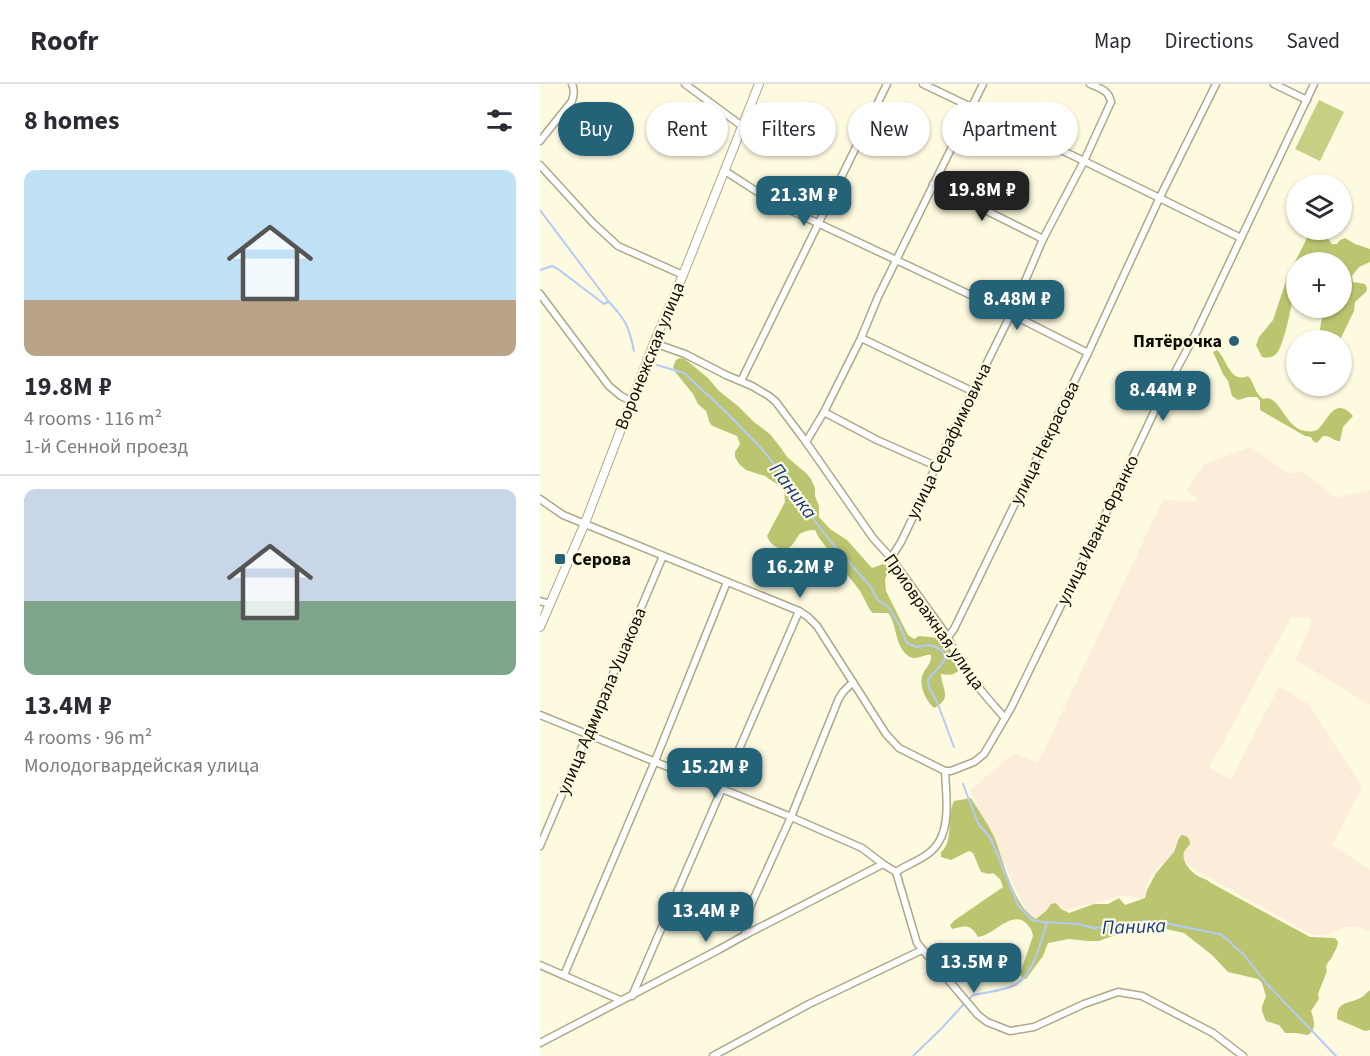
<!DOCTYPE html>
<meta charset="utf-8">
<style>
body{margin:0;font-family:"Source Sans 3",sans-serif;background:#f2f2f3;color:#2b2b33;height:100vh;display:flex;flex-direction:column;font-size:22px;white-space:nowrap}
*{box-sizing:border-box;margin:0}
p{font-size:20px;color:#7c7c81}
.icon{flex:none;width:33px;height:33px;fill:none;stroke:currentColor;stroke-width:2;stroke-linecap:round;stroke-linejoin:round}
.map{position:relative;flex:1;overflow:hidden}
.side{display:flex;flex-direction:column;background:#fff;width:540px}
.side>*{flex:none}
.hud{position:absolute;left:18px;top:18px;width:570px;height:54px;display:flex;gap:12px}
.tools{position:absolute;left:746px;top:90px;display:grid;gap:12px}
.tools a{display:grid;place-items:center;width:66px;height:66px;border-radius:50%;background:#fff;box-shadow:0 2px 4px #0004;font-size:30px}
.price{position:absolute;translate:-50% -51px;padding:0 14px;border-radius:12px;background:#236277;color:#fff;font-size:20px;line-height:39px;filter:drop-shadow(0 2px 3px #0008)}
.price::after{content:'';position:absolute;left:50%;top:36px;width:18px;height:14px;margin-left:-9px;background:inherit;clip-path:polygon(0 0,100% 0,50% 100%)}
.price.selected{background:#222;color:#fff}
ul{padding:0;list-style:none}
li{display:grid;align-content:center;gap:12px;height:318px;padding:0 24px}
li+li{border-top:2px solid #e1e1e2}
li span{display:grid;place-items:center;height:186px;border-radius:12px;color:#555}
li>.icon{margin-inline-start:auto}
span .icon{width:108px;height:108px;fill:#fffc;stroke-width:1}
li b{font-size:26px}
h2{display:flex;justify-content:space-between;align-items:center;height:72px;padding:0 24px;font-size:26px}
.chip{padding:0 21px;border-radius:27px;background:#fff;box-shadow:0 2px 4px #0004;font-size:21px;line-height:54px}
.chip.selected{background:#236277;color:#fff}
header{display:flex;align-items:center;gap:36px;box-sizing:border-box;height:84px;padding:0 30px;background:#fff;border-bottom:2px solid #e1e1e2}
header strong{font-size:28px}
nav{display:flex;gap:33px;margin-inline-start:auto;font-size:21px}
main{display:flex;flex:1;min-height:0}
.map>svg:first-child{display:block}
.industrial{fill:#fbedd9}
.green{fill:#c6cf84}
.forest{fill:#bbc56f}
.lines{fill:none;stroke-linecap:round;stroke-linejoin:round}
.stream{stroke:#b4cbf7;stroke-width:2}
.minor-casing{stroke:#ada88a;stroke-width:9}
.tertiary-casing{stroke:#ada88a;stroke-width:10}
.minor{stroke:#fff;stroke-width:6}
.tertiary{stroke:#fff;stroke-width:8}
.poi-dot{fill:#236277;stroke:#fefae0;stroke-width:2}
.labels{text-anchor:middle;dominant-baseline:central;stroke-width:4.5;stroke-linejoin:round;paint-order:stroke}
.poi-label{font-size:18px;font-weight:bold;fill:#100d04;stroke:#fefae0;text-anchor:end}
.street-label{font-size:18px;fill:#100d04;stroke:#fefae0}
.water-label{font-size:20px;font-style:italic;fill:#193b8c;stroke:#fefae0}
</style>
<header>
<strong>Roofr</strong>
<nav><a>Map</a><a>Directions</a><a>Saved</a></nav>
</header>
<main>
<section class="side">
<h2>8 homes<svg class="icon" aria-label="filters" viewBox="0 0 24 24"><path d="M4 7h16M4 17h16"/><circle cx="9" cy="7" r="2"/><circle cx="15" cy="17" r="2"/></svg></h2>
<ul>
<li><span style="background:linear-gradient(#bfe0f5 70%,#b9a48a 0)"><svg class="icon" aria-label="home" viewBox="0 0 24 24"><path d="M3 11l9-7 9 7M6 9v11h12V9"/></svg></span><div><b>19.8M ₽</b><p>4 rooms · 116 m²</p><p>1-й Сенной проезд</p></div></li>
<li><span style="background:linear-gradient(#c9d6e8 60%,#7fa58c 0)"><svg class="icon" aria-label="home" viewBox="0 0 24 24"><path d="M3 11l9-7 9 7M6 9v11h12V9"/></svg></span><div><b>13.4M ₽</b><p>4 rooms · 96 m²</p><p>Молодогвардейская улица</p></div></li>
</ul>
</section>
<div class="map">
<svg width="830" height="972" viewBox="0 0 830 972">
<rect width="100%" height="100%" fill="#fefae0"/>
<!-- industrial -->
<path class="industrial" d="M 711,363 L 747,389 L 763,388 L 795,413 L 800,413 L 830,406 L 830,621 L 756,576 L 772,536 L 770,534 L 751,533 L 669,684 L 691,696 L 739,602 L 768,620 L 822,703 L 792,761 L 830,786 L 830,847 L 817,843 L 804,843 L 786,851 L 772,851 L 654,785 L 641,774 L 622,780 L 610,792 L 603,815 L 584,811 L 528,826 L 492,839 L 430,706 L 475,669 L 498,679 L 623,416 L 656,418 L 657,415 L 646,406 L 665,380 Z"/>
<!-- green -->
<path class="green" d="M 779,16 L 804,28 L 780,77 L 755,65 Z"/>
<!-- forest -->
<g class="forest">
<path d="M 771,146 L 781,146 L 792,160 L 797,160 L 800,156 L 805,154 L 815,160 L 830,165 L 830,178 L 819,183 L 812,192 L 813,198 L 825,200 L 827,204 L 826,208 L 815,218 L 814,227 L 800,256 L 778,256 L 783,229 L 787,224 L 801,224 L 801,178 L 756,178 L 756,212 L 752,218 C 750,229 743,264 736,270 C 732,274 727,274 722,273 L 716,261 L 719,253 L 733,236 L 747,194 Z"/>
<path d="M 677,266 C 687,275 690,300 708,292 C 715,299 714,309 723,315 C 740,309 744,344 765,347 C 768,347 771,348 774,347 C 786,345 792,308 813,332 L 803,343 L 800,357 C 793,357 790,351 783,352 L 777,359 L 773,357 L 771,353 L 765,352 L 720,326 L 720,317 L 717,313 L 708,313 L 698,316 L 692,312 L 688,297 L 683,290 L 673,268 Z"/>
<path d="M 140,274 L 145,275 L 168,294 L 179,307 L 198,322 L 214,338 L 230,350 L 241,364 L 247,373 L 266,389 L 271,395 L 275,404 L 275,412 L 279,422 L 279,433 L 290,445 L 307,456 L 332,484 L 343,480 L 347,482 L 349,485 L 345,495 L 346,507 L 368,551 L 374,555 L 379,552 L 399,554 C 410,562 417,574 418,587 C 413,592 408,591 401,590 C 402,606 413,614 394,624 C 387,618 379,603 382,593 C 384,584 392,581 391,571 C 385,570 379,575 373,574 C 354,568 358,540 348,529 L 333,529 L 330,526 L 320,507 L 279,454 L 275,446 C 252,447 261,457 247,465 C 237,465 231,462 227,452 L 245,418 L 244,405 L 225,392 L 206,386 L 199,380 L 195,373 L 195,368 L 200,360 L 197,352 L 175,343 L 171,341 L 169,337 L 166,327 L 158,320 L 153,310 L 136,289 L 133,283 L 136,276 Z"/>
<path d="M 431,714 C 439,727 449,741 455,755 C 464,778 473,822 496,835 L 506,827 L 511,820 L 516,819 L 521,825 L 529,829 L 554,820 L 568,820 L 579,814 L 585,821 L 605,814 L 607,806 L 616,789 L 634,768 L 639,754 L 642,751 C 648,752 650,755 650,760 C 648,763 645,765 644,768 C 641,777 651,788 658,792 C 663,795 667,795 671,799 L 770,853 L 795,854 L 798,858 L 797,863 L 791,875 L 788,878 L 786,883 L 787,887 L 778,910 L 779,915 L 771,927 C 774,937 777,944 768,951 L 755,949 L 745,949 L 739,941 L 726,937 C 720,923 721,926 726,912 L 722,899 L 718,895 L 688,888 L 672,871 L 644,849 L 626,845 L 599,842 L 559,857 L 548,857 L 529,855 L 508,859 L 503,872 L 486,895 L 482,894 L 480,890 L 493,852 C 492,846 490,843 486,839 C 471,826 453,852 438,853 C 430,839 425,842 412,845 L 410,841 L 415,836 L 463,803 L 460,795 L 453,789 L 449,790 L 441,788 L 433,769 L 429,767 L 411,776 L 401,773 L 401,768 C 414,758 406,733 414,717 Z"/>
<path d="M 830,906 L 830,946 L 825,947 L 797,935 C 796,916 811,920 822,913 C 825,911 827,908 830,906 Z"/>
</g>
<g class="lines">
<!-- stream -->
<g class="stream">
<path d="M 0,126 L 69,218 C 86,236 89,243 94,267"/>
<path d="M 0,186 L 12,182 L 18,185 L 64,220 L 68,218"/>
<path d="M 117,281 L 144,289 L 187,329 L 222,365 L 253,404 L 268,428 L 291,458 L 331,503 L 337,515 L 349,524 L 359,540 L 367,559 L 376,563 L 391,561 L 402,566 L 405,575 C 400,583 394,588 388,596 L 389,603 L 397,618 L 414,663"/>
<path d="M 423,700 L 438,739 L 451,755 L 478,821 L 492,836 L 502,838 L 539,840 L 553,844 L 585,842 L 605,837 L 620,838 L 679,850 L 683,852 L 704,871 L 726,899 L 796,972"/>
<path d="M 429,915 L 433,911 C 447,908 463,907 475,901 C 493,892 501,857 507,839"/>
<path d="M 373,972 L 401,945 L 423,921"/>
</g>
<!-- minor casing -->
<g class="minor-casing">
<g id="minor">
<path d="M 145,0 L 202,42"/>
<path d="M 383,0 L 544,77 L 701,154"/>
<path d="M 734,0 L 767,16"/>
<path d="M 0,57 L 32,17 C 34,11 35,6 32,0"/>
<path d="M 0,81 L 53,139 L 78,162 L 143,191"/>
<path d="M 185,87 L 219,109 L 252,127 L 471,230 L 548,269"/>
<path d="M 393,100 L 503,155"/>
<path d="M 0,210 L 69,302 L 81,312 L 91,317"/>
<path d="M 321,254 L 434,308"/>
<path d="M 114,259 L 145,270 L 186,291 L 212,302 L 229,312 L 236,318 L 266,358 L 333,454 L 351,474 L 408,553 C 420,585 443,609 465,634"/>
<path d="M 201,297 L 347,0"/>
<path d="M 284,328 L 337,356 L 396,382"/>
<path d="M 266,358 L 284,328 L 321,254 L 338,213 L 443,0"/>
<path d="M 0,415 L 23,431 L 259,527 L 268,533 L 277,542 L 346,650 L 359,664 L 405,687"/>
<path d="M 351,474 L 361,458 L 375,429 L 396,382 L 471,230 L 503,155 L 544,77 L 571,18 C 569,6 559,4 550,0"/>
<path d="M 0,517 L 10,520"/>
<path d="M 408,553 L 414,545 L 548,269 L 619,115 L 676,0"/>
<path d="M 0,631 L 251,733 L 322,764 L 343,780 L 356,788"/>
<path d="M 405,687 L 411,687 L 434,678 L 444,670 L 471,624 L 581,398 L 617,322 L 657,247 L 774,0"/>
<path d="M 405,687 C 406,712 413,751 389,769 C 379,777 366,781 356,788 L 377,859 L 438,931 L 447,938 L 470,947 L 494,943 L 544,920 L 578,908 L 602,912 L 673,949 L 703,972"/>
<path d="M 0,762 L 123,472"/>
<path d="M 205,851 L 210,823 L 251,733 L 299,614 L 303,608 L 313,598"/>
<path d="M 0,881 L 80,916"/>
<path d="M 24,891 L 115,677 L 187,498"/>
<path d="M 92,912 L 259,527"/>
<path d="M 0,959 L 180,865 L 205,851 L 343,780"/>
<path d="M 173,972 L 269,920 L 382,866"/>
</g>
</g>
<!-- tertiary casing -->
<g class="tertiary-casing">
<path id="tertiary" d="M 0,543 L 45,439 L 114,259 L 143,191 L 219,0"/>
</g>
<!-- minor -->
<use href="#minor" class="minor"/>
<!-- tertiary -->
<use href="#tertiary" class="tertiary"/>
</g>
<!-- markers -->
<g class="poi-dot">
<circle cx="694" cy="257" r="6"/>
<rect x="14" y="469" width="12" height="12" rx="3"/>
</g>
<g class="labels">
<!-- poi labels -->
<g class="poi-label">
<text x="682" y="257">Пятёрочка</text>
<text x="32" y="475" text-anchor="start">Серова</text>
</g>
<!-- street labels -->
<g class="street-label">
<text transform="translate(110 272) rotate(-68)">Воронежская улица</text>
<text transform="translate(409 357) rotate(-64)">улица Серафимовича</text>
<text transform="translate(505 359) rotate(-64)">улица Некрасова</text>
<text transform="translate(558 446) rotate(-64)">улица Ивана Франко</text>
<text transform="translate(394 538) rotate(55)">Приовражная улица</text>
<text transform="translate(62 617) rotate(-67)">улица Адмирала Ушакова</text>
</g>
<!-- water labels -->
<g class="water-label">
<text transform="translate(253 407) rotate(53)">Паника</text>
<text transform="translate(594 843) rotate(-2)">Паника</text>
</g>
</g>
</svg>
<div class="tools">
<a><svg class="icon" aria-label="layers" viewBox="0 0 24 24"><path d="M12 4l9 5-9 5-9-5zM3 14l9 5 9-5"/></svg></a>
<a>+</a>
<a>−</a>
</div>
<b class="price selected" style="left:442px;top:138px">19.8M ₽</b>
<b class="price" style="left:264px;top:143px">21.3M ₽</b>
<b class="price" style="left:477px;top:247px">8.48M ₽</b>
<b class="price" style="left:623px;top:338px">8.44M ₽</b>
<b class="price" style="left:260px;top:515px">16.2M ₽</b>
<b class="price" style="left:175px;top:715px">15.2M ₽</b>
<b class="price" style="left:166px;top:859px">13.4M ₽</b>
<b class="price" style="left:434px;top:910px">13.5M ₽</b>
<div class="hud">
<a class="chip selected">Buy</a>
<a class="chip">Rent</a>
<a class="chip">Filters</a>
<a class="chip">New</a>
<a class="chip">Apartment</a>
</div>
</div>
</main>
